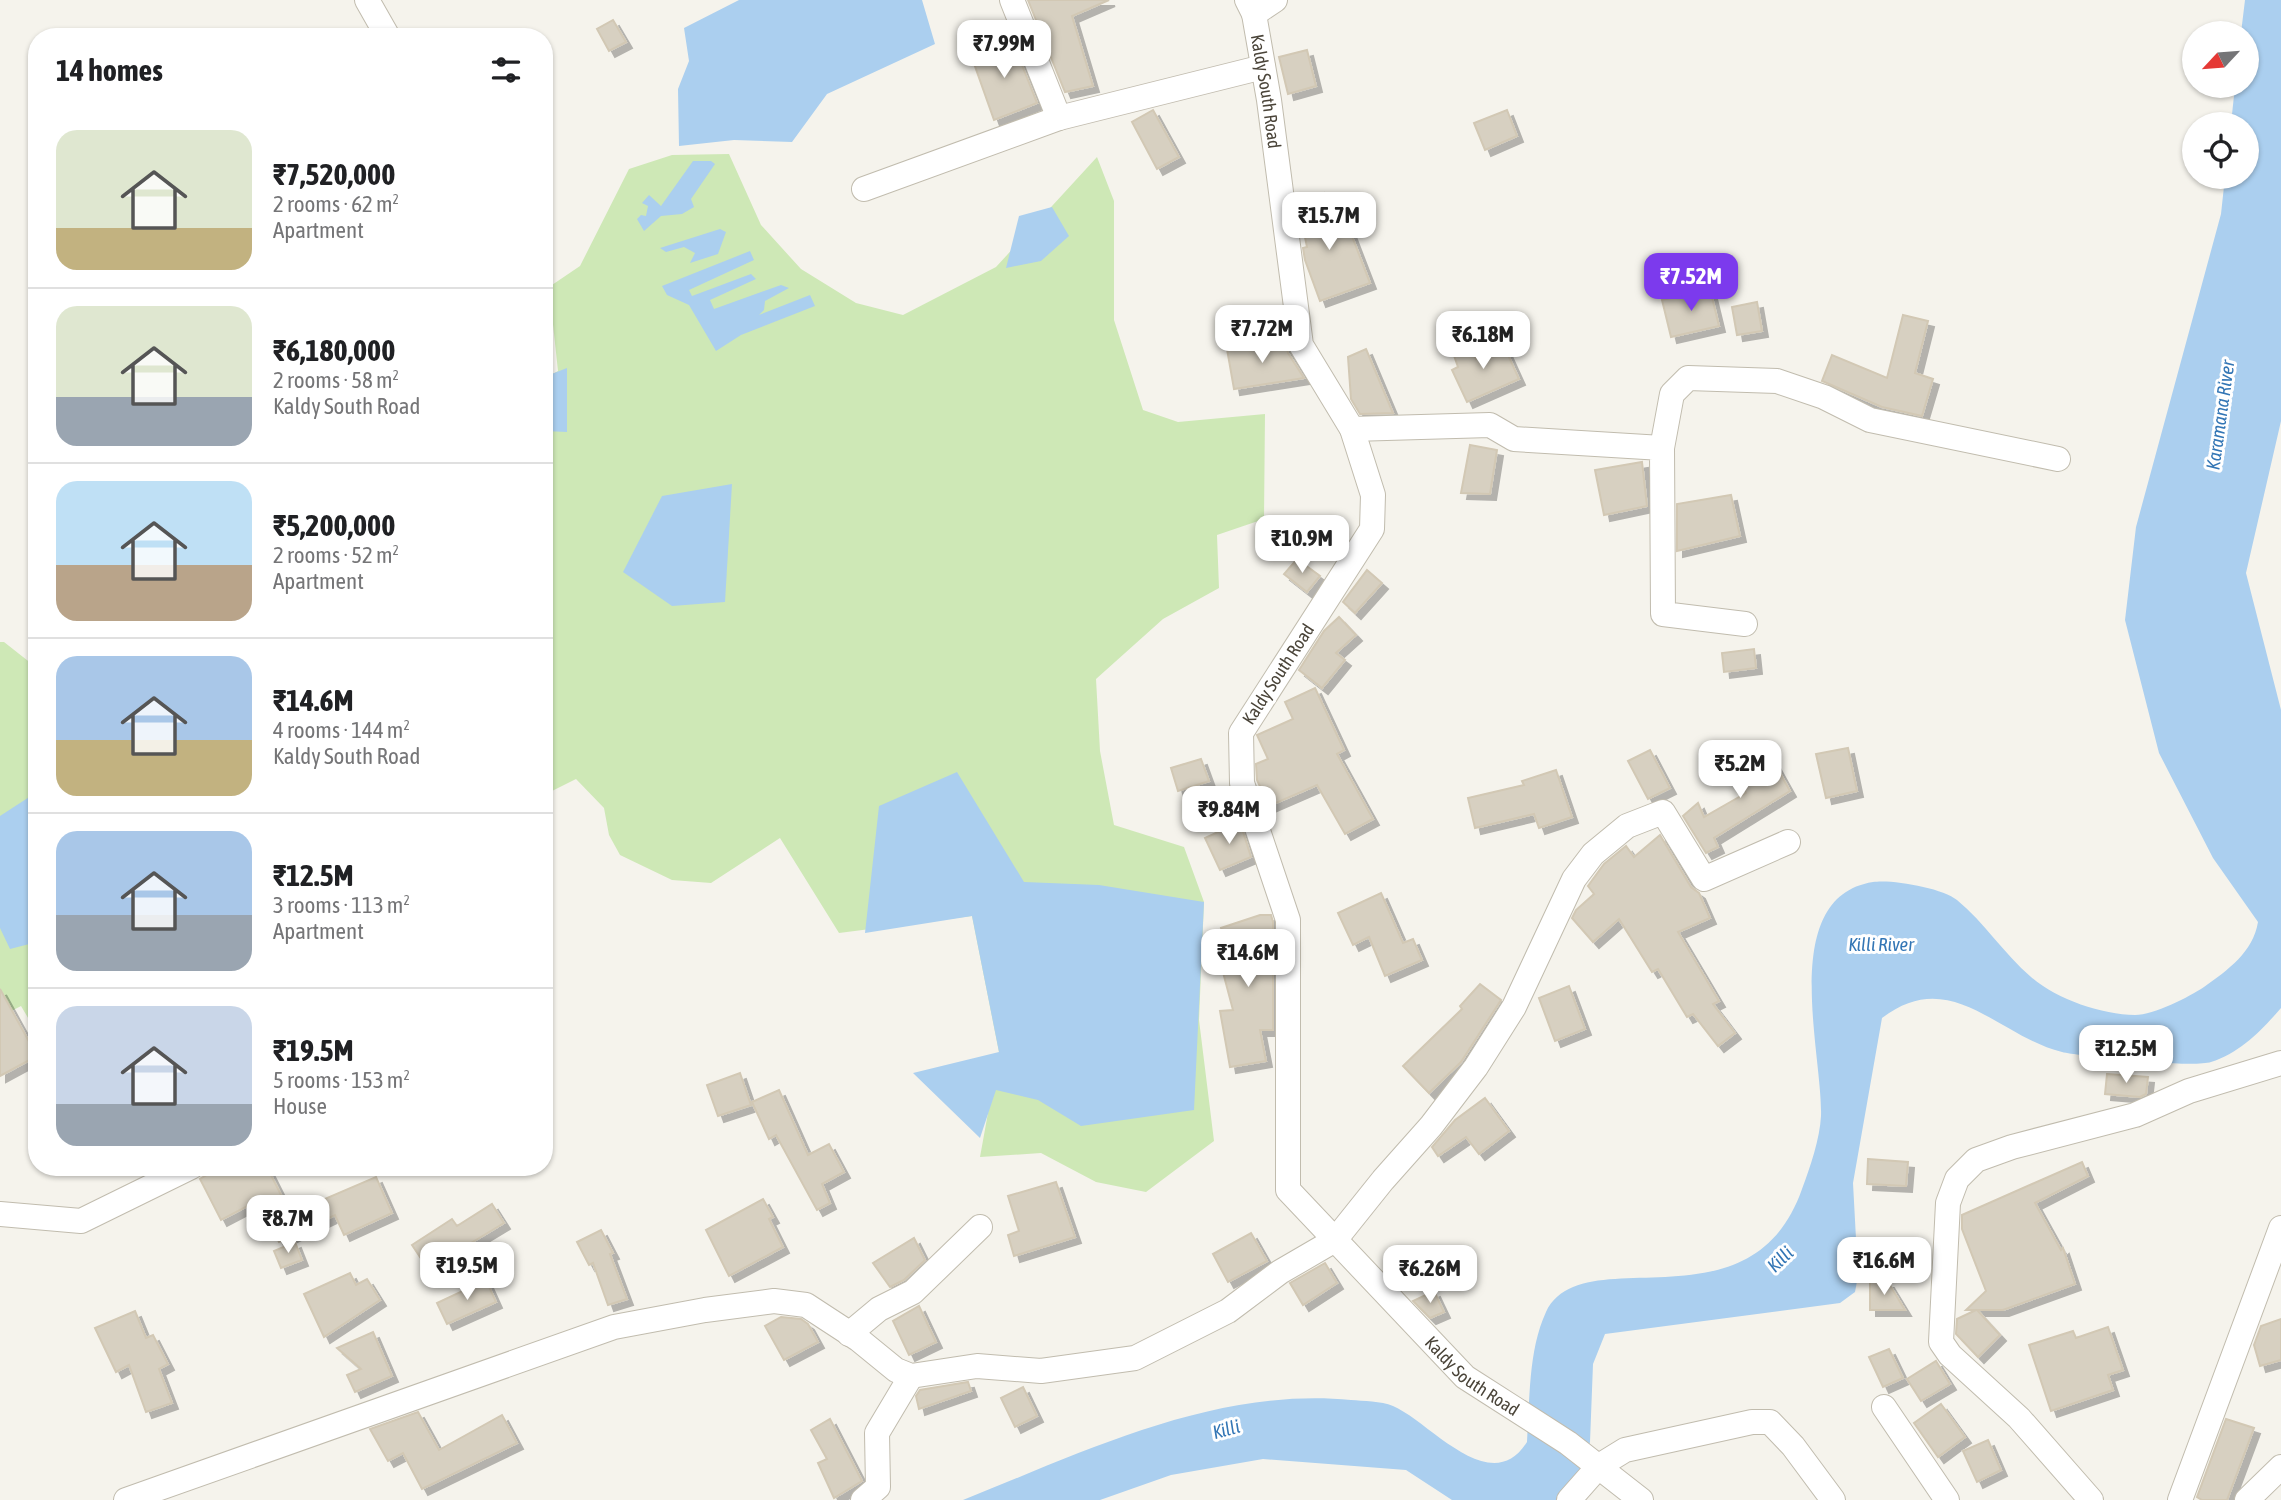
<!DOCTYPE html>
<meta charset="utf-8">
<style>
body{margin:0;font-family:"Asap Condensed",sans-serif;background:#f2f2f2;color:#202124;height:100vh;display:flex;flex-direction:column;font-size:26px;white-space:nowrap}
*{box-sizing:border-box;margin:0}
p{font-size:23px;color:#757577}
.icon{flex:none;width:38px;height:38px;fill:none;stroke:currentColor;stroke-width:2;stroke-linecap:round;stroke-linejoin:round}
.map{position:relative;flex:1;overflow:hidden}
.sheet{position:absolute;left:28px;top:28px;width:525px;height:1148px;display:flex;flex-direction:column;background:#fff;border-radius:28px;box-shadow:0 2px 5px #0004}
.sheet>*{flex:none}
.needle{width:46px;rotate:244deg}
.fabs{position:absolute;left:2182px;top:21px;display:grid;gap:14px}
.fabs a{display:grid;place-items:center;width:77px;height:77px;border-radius:50%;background:#fff;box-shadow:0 2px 5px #0004;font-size:35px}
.price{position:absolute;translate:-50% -60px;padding:0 16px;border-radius:14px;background:#fff;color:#222;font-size:23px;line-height:46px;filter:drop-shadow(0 2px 4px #0008)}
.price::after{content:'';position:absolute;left:50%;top:42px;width:21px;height:16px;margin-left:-10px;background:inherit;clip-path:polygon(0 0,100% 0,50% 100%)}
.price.active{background:#7c3aed;color:#fff}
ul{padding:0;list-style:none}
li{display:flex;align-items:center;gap:21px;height:175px;padding:0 28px}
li+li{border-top:2px solid #e0e0e0}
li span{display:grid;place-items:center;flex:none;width:196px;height:140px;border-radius:21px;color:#555}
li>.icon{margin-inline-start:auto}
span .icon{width:84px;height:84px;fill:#fffc;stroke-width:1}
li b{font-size:30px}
h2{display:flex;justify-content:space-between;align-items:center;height:84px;padding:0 28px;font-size:30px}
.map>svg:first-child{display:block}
.green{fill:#cee8b6}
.water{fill:#abcfef}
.building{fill:#d7d0c1;stroke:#d2c8b4;stroke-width:2;filter:url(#shadow)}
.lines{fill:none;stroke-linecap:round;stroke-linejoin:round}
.street-casing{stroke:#c1bcae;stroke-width:26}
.street{stroke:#fff;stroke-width:24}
.labels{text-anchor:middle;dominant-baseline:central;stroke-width:6;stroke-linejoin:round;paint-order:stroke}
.street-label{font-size:18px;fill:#4a4439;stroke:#fff}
.water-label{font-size:19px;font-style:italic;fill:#3376b5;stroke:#fff}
</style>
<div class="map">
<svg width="2281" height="1500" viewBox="0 0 2281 1500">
<defs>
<filter id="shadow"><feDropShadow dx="6" dy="6" stdDeviation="0" flood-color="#0004"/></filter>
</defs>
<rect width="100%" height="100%" fill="#f5f3ec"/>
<!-- green -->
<g class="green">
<path d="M 729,154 L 761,225 L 801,269 L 856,303 L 903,315 L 996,267 L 1097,157 L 1114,201 L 1114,320 L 1143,410 L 1178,422 L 1265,414 L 1264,519 L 1217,535 L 1219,588 L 1163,619 L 1096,679 L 1100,751 L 1114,825 L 1184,847 L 1204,902 L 1199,1020 L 1214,1141 L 1146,1192 L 1096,1182 L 1041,1153 L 980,1157 L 999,1052 L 972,916 L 839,933 L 780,838 L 711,883 L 672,880 L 620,855 L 609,835 L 604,808 L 576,779 L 544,795 L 544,379 L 558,371 L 549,287 L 580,266 L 629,169 L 672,155 Z"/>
<path d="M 0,642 L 4,642 L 37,668 L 37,1033 L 21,1006 L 0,1017 Z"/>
</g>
<!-- water -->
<g class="water">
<path d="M 739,0 L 922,0 L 935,44 L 827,94 L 792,142 L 734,140 L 679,146 L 678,89 L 689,61 L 684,28 Z"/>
<path d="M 2245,0 L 2281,0 L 2281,421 L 2246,573 L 2281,710 L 2281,1008 C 2262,1030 2240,1053 2211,1062 C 2192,1068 2084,1057 2062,1052 C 1997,1036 1951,965 1882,1018 L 1853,1183 L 1858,1276 L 1855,1292 L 1840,1303 L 1605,1334 L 1593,1364 L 1590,1442 L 1580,1478 L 1562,1500 L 1452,1500 L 1406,1470 L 1263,1459 L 1171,1475 L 1100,1500 L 963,1500 C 1086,1451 1215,1387 1351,1400 C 1363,1401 1381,1401 1393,1406 C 1429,1421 1491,1500 1527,1442 C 1530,1400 1528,1351 1546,1312 C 1582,1236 1751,1335 1802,1189 C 1810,1168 1820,1138 1821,1116 C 1823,1054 1777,897 1873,882 C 1891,879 1943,888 1957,900 C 1984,922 2004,954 2031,977 C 2056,999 2102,1015 2135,1015 C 2154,1015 2189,997 2204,987 C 2228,970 2253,952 2258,922 L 2213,858 L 2159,753 L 2125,620 L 2136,527 L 2221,214 L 2225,177 L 2247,177 L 2247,124 L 2231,124 L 2235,86 L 2247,86 L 2247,33 L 2241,33 Z"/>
<path d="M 693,161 L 711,161 L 715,164 L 691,199 L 694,207 L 682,214 L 661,216 L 644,231 L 637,219 L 641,215 L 646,216 L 648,206 L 642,203 L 649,195 L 661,206 Z"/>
<path d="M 1052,207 L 1069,236 L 1041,261 L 1006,268 L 1019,216 Z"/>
<path d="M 720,229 L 726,232 L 718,254 L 690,263 L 695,253 L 684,247 L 666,252 L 660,248 Z"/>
<path d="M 750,251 L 754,260 L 689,290 L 692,296 L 751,274 L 756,279 L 710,300 L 714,309 L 781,285 L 789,288 L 765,301 L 764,310 L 759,315 L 810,295 L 815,306 L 741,335 L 716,351 L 689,305 L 667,295 L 662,286 Z"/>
<path d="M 567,368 L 567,432 L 544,431 L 544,377 Z"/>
<path d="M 732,484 L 725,602 L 672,606 L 623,572 L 662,496 Z"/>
<path d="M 957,772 L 1024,882 L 1099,885 L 1204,902 L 1194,1110 L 1081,1126 L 1038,1100 L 996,1090 L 980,1138 L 913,1073 L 999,1052 L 972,916 L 865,933 L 879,806 Z"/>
<path d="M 37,792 L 37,942 L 10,949 L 0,928 L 0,816 Z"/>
</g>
<!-- building -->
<g class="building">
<path d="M 1028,0 L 1109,0 L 1072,16 L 1093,86 L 1065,92 Z"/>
<path d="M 613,20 L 626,42 L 609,51 L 597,29 Z"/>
<path d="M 1012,40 L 1037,103 L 994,120 L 971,55 Z"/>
<path d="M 1307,50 L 1316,86 L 1288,94 L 1279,57 Z"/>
<path d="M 1153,110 L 1179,157 L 1157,169 L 1132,122 Z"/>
<path d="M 1507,110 L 1517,136 L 1485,150 L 1474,123 Z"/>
<path d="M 1324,193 L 1332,237 L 1350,231 L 1370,283 L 1320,301 L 1305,260 L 1303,248 L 1307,247 L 1297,198 Z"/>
<path d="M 1710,289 L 1719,326 L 1671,337 L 1662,300 Z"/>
<path d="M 1757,302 L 1762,331 L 1737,335 L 1732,307 Z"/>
<path d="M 1903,315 L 1928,321 L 1915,373 L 1933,379 L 1922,416 L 1882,407 L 1822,381 L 1832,355 L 1887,378 Z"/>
<path d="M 1285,339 L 1288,353 L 1304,378 L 1234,389 L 1227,349 Z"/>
<path d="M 1471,344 L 1476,359 L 1504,346 L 1519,379 L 1467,402 L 1452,370 L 1458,367 L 1452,350 Z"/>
<path d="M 1366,349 L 1393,413 L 1360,414 L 1351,399 L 1348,357 Z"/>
<path d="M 1470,445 L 1497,450 L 1490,494 L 1461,493 Z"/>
<path d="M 1642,462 L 1647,506 L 1604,515 L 1595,470 Z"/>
<path d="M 1731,495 L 1740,536 L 1677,551 L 1677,504 Z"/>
<path d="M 1297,559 L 1320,576 L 1307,592 L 1284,574 Z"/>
<path d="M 1367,570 L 1382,583 L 1355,613 L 1343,602 Z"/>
<path d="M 1339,617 L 1356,635 L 1336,653 L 1345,660 L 1322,688 L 1299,670 L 1324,631 Z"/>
<path d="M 1754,649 L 1756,668 L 1724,672 L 1722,653 Z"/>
<path d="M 1315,688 L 1344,750 L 1337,754 L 1373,819 L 1345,834 L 1317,785 L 1269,806 L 1257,780 L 1256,764 L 1268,759 L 1257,735 L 1293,719 L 1285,702 Z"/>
<path d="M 1765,746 L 1790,791 L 1714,838 L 1718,847 L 1706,853 L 1683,816 L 1698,803 L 1704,817 L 1746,793 L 1734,772 Z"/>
<path d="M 1848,748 L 1857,791 L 1826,798 L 1816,754 Z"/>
<path d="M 1650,750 L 1670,788 L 1648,799 L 1628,761 Z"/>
<path d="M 1201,759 L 1209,781 L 1178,791 L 1171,768 Z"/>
<path d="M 1556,770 L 1572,817 L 1539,828 L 1534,814 L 1475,828 L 1468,798 L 1524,785 L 1522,781 Z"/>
<path d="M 1240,822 L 1251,857 L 1220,870 L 1205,838 Z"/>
<path d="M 1660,835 L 1691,887 L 1699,893 L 1710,918 L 1678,932 L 1719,1001 L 1713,1004 L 1735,1033 L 1718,1046 L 1693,1014 L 1687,1017 L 1658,969 L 1652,972 L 1619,919 L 1593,942 L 1572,918 L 1576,910 L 1594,894 L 1588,886 L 1604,864 L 1626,846 L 1634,857 Z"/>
<path d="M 1381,893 L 1403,943 L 1413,939 L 1422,960 L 1385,976 L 1369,937 L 1353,945 L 1338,913 Z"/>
<path d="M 1260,915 L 1271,915 L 1273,922 L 1273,944 L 1269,945 L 1273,961 L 1273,1030 L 1260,1030 L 1266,1061 L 1230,1067 L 1220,1011 L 1233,1010 L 1220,961 L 1231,958 L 1221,928 Z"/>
<path d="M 1480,984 L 1501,1000 L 1461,1062 L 1429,1093 L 1403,1066 L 1462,1009 L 1460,1006 Z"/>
<path d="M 1569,986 L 1585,1029 L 1555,1041 L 1539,998 Z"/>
<path d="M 0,989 L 37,1056 L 0,1076 Z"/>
<path d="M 740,1073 L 751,1105 L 718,1116 L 707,1085 Z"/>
<path d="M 2107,1074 L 2148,1077 L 2146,1094 L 2140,1097 L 2105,1094 Z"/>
<path d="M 779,1090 L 808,1155 L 829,1144 L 844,1172 L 822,1184 L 830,1203 L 817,1210 L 776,1135 L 769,1139 L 752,1102 Z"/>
<path d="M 1485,1098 L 1509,1131 L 1479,1154 L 1466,1137 L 1438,1156 L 1432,1147 L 1455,1120 Z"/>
<path d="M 1868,1159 L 1908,1162 L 1906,1186 L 1867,1184 Z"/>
<path d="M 2082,1162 L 2088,1176 L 2035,1203 L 2061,1250 L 2063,1248 L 2075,1284 L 2003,1310 L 1977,1310 L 2000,1335 L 1978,1357 L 1956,1334 L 1957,1319 L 1976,1310 L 1966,1310 L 1986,1291 L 1962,1229 L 1962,1215 Z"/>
<path d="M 220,1167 L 267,1167 L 285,1203 L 292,1200 L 297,1211 L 376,1177 L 392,1213 L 344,1235 L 335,1215 L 279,1242 L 259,1200 L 221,1220 L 200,1179 Z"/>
<path d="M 1056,1182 L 1075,1237 L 1014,1256 L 1008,1235 L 1019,1231 L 1008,1196 Z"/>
<path d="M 763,1199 L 773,1217 L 769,1219 L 783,1247 L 729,1276 L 706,1230 Z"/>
<path d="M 492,1204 L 504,1223 L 428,1269 L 412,1245 L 452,1219 L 457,1226 Z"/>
<path d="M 601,1230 L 613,1253 L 610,1254 L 627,1299 L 608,1305 L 593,1263 L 589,1265 L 577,1242 Z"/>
<path d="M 1251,1233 L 1267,1261 L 1228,1282 L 1213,1254 Z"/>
<path d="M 914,1238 L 925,1260 L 904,1280 L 890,1287 L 873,1263 Z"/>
<path d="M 295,1242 L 302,1260 L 281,1268 L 274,1251 Z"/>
<path d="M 1325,1263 L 1337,1283 L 1303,1305 L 1290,1283 Z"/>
<path d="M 350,1273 L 356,1285 L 367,1279 L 380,1300 L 324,1337 L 304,1294 Z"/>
<path d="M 486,1280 L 496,1302 L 447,1324 L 437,1303 Z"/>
<path d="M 1870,1282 L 1888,1282 L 1905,1310 L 1870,1310 Z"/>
<path d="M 1434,1291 L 1444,1312 L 1430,1318 L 1413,1301 Z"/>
<path d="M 919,1306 L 936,1342 L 909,1355 L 893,1321 Z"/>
<path d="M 135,1311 L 146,1338 L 153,1335 L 168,1364 L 159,1369 L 172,1403 L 146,1412 L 129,1365 L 116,1372 L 95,1328 Z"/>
<path d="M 781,1317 L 801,1319 L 808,1324 L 818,1342 L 784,1360 L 765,1326 Z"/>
<path d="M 2281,1319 L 2281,1360 L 2260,1366 L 2254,1345 L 2261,1326 Z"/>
<path d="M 2108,1327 L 2123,1370 L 2108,1375 L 2113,1390 L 2051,1411 L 2029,1345 L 2073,1331 L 2076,1338 Z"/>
<path d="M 373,1332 L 392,1376 L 355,1392 L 347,1375 L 361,1369 L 337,1348 Z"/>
<path d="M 1889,1349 L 1903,1378 L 1883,1387 L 1869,1357 Z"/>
<path d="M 1936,1361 L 1950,1384 L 1921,1401 L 1907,1379 Z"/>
<path d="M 968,1382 L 971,1391 L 919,1409 L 916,1396 L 920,1390 Z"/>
<path d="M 1023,1387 L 1037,1416 L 1015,1427 L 1001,1398 Z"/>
<path d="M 1941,1404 L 1965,1437 L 1938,1457 L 1914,1423 Z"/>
<path d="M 418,1412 L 439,1450 L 502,1415 L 517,1443 L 422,1489 L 403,1453 L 388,1461 L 370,1429 Z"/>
<path d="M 830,1419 L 862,1481 L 834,1498 L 818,1463 L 827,1459 L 811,1430 Z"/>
<path d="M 2226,1419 L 2254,1428 L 2227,1500 L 2202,1500 L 2197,1497 Z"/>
<path d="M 1988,1440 L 2001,1470 L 1977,1482 L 1963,1451 Z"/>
</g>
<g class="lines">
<!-- street casing -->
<g class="street-casing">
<g id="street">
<path d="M 367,0 L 388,37"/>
<path d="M 1012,0 L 1059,118"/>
<path id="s1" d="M 1247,0 L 1254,14 L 1269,100 L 1301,345 L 1352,429 L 1373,495 L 1372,529 L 1241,733 L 1242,783 L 1288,920 L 1288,1190 L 1465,1377 L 1568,1443 L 1641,1500"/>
<path d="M 1254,14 L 1275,0"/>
<path d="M 864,189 L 1059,118 L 1263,67"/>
<path d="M 1352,429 L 1490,425 L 1514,439 L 1662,448 L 1663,614 L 1745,624"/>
<path d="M 1662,448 L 1672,394 L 1688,378 L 1777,381 L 1824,397 L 1870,420 L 2058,459"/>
<path d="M 0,1214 L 81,1221 L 191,1167"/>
<path d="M 849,1334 L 879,1309 L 913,1292 L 980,1227"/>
<path d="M 1884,1407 L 1947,1500"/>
<path d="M 126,1500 L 614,1327 L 705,1310 L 774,1301 L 806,1305 L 858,1339 L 896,1370 L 911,1376 L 977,1366 L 1041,1371 L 1135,1358 L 1228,1311 L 1280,1272 L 1335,1240 L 1383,1180 L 1431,1126 L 1476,1067 L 1514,1007 L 1574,879 L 1593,854 L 1627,826 L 1663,812 L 1704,879 L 1788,842"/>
<path d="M 863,1500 L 878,1487 L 877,1433 L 911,1376"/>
<path d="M 1569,1500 L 1599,1466 L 1625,1450 L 1752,1422 L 1770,1422 L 1793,1446 L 1833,1500"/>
<path d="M 2091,1500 L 2019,1418 L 1950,1355 L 1941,1342 L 1948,1203 L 1957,1179 L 1976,1160 L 2012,1147 L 2135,1115 L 2189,1091 L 2281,1063"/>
<path d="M 2180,1500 L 2281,1228"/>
<path d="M 2247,1500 L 2281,1467"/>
</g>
</g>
<!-- street -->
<use href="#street" class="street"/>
</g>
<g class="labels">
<!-- street labels -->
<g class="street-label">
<text stroke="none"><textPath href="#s1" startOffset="94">Kaldy South Road</textPath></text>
<text transform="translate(1278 674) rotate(-57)">Kaldy South Road</text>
<text stroke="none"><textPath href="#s1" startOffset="1521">Kaldy South Road</textPath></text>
</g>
<!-- water labels -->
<g class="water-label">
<text transform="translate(2220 415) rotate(-82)">Karamana River</text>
<text x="1881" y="944">Killi River</text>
<text transform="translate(1780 1259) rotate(-44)">Killi</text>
<text transform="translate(1226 1429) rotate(-15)">Killi</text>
</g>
</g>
</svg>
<div class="fabs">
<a><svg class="needle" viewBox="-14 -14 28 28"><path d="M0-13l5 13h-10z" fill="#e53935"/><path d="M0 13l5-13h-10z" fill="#757577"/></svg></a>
<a><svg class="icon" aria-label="locate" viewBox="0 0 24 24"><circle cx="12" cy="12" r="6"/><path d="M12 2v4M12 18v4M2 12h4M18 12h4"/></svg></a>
</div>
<b class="price" style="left:1004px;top:80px">₹7.99M</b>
<b class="price" style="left:1329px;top:252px">₹15.7M</b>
<b class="price active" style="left:1691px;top:313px">₹7.52M</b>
<b class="price" style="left:1262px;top:365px">₹7.72M</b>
<b class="price" style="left:1483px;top:371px">₹6.18M</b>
<b class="price" style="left:1302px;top:575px">₹10.9M</b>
<b class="price" style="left:1740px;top:800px">₹5.2M</b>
<b class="price" style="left:1229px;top:846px">₹9.84M</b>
<b class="price" style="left:1248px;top:989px">₹14.6M</b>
<b class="price" style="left:2126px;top:1085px">₹12.5M</b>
<b class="price" style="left:288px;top:1255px">₹8.7M</b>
<b class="price" style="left:1884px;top:1297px">₹16.6M</b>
<b class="price" style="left:467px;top:1302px">₹19.5M</b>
<b class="price" style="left:1430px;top:1305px">₹6.26M</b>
<section class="sheet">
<h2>14 homes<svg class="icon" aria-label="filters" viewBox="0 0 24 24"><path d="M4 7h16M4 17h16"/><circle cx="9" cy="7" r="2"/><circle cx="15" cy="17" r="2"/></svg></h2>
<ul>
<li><span style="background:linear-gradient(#dfe7d0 70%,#c2b280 0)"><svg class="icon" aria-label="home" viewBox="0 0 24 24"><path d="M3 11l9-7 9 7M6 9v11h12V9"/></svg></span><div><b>₹7,520,000</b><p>2 rooms · 62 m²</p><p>Apartment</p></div></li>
<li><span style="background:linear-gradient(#dfe7d0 65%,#9aa5b1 0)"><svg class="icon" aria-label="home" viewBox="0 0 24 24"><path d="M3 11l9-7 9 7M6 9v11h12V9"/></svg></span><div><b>₹6,180,000</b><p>2 rooms · 58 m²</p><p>Kaldy South Road</p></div></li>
<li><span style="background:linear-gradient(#bfe0f5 60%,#b9a48a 0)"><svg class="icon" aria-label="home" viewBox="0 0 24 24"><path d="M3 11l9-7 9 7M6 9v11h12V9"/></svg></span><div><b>₹5,200,000</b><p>2 rooms · 52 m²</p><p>Apartment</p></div></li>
<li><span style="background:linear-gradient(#a9c7e8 60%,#c2b280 0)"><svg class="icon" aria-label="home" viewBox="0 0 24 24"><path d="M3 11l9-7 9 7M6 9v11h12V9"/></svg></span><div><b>₹14.6M</b><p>4 rooms · 144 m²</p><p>Kaldy South Road</p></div></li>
<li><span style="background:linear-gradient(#a9c7e8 60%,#9aa5b1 0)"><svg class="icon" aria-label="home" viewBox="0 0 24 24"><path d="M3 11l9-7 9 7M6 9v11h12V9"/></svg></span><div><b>₹12.5M</b><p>3 rooms · 113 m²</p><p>Apartment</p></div></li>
<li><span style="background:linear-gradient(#c9d6e8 70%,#9aa5b1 0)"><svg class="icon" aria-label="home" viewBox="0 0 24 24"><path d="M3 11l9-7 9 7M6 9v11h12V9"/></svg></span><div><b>₹19.5M</b><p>5 rooms · 153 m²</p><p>House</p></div></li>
</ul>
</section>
</div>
